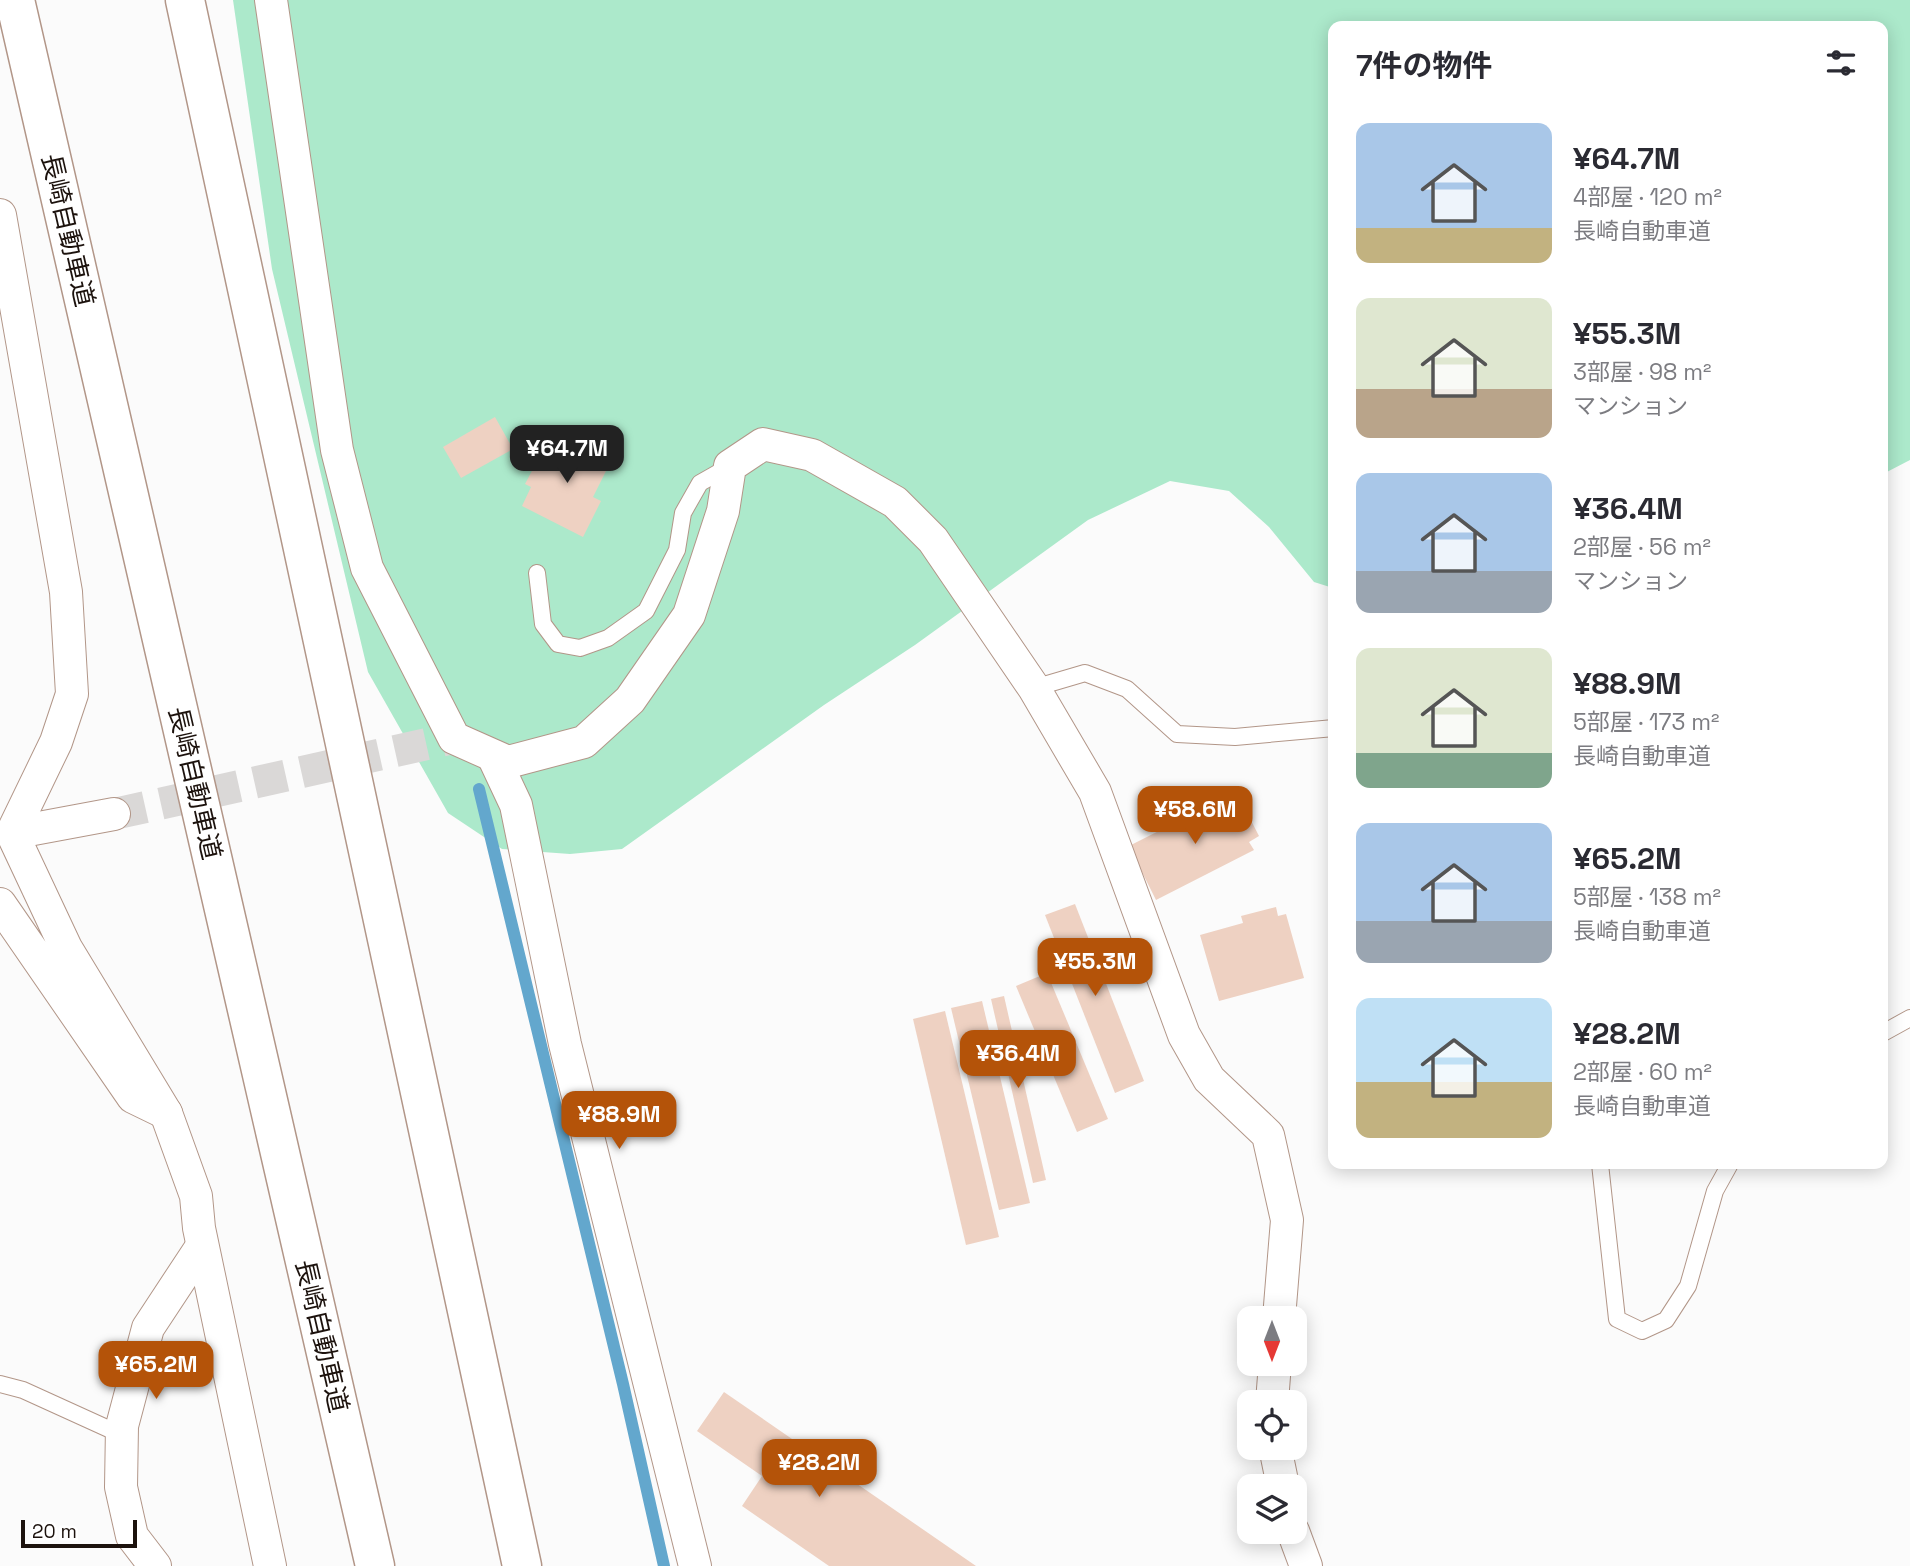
<!DOCTYPE html>
<html lang="ja">
<meta charset="utf-8">
<style>
body{margin:0;font-family:"Space Grotesk","Noto Sans JP",sans-serif;background:#f7f7f7;color:#2b2b33;height:100vh;display:flex;flex-direction:column;font-size:26px;white-space:nowrap}
*{box-sizing:border-box;margin:0}
p{font-size:23px;color:#7c7c81}
.icon{flex:none;width:38px;height:38px;fill:none;stroke:currentColor;stroke-width:2;stroke-linecap:round;stroke-linejoin:round}
.map{position:relative;flex:1;overflow:hidden}
.details{position:absolute;left:1328px;top:21px;width:560px;height:1148px;display:flex;flex-direction:column;background:#fff;border-radius:14px;box-shadow:0 4px 18px #0003}
.details>*{flex:none}
.needle{width:46px;rotate:180deg}
.controls{position:absolute;left:1237px;top:1306px;display:grid;gap:14px}
.controls a{display:grid;place-items:center;width:70px;height:70px;border-radius:14px;background:#fff;box-shadow:0 4px 18px #0003;font-size:35px}
.scale{position:absolute;left:21px;bottom:18px;width:116px;box-sizing:border-box;padding-left:7px;border:4px solid #1c120d;border-top:0;font-size:19px;line-height:24px;white-space:nowrap;color:#1c120d;-webkit-text-stroke:5px #fff;paint-order:stroke}
.price{position:absolute;translate:-50% -60px;padding:0 16px;border-radius:14px;background:#b45309;color:#fff;font-size:23px;line-height:46px;filter:drop-shadow(0 2px 4px #0008)}
.price::after{content:'';position:absolute;left:50%;top:42px;width:21px;height:16px;margin-left:-10px;background:inherit;clip-path:polygon(0 0,100% 0,50% 100%)}
.price.on{background:#222;color:#fff}
ul{padding:0;list-style:none}
li{display:flex;align-items:center;gap:21px;height:175px;padding:0 28px}
li span{display:grid;place-items:center;flex:none;width:196px;height:140px;border-radius:14px;color:#555}
li>.icon{margin-inline-start:auto}
span .icon{width:84px;height:84px;fill:#fffc;stroke-width:1}
li b{font-size:30px}
h2{display:flex;justify-content:space-between;align-items:center;height:84px;padding:0 28px;font-size:30px}
.map>svg:first-child{display:block}
.green{fill:#ace9cb}
.lines{fill:none;stroke-linecap:round;stroke-linejoin:round}
.stream{stroke:#63a7cd;stroke-width:12}
.building{fill:#eed1c2}
.minor-tunnel{stroke:#dad8d7;stroke-width:32;stroke-dasharray:32 16;stroke-linecap:butt}
.service-casing{stroke:#b29688;stroke-width:18}
.minor-casing{stroke:#b29688;stroke-width:34}
.motorway-casing{stroke:#b29688;stroke-width:41}
.service{stroke:#fff;stroke-width:16}
.minor{stroke:#fff;stroke-width:32}
.motorway{stroke:#fff;stroke-width:38}
.labels{text-anchor:middle;dominant-baseline:central;stroke-width:7;stroke-linejoin:round;paint-order:stroke}
.street-label{font-size:26px;fill:#1c120d;stroke:#fff}
</style>
<div class="map">
<svg width="1910" height="1566" viewBox="0 0 1910 1566">
<rect width="100%" height="100%" fill="#fbfbfb"/>
<!-- green -->
<path class="green" d="M 233,0 L 1910,0 L 1910,460 L 1883,474 L 1883,26 L 1334,26 L 1333,588 L 1314,582 L 1269,527 L 1229,491 L 1170,481 L 1088,520 L 915,645 L 824,705 L 622,849 L 570,854 L 502,849 L 448,813 L 368,672 L 272,269 Z"/>
<g class="lines">
<!-- stream -->
<path class="stream" d="M 479,789 L 623,1384 L 664,1566"/>
</g>
<!-- building -->
<g class="building">
<path d="M 495,417 L 513,449 L 461,478 L 443,447 Z"/>
<path d="M 559,432 L 612,459 L 593,497 L 601,501 L 583,537 L 522,506 L 531,487 L 525,484 L 534,467 L 540,469 Z"/>
<path d="M 1228,796 L 1231,803 L 1240,799 L 1259,836 L 1249,842 L 1254,850 L 1156,900 L 1129,846 Z"/>
<path d="M 1075,904 L 1144,1081 L 1115,1093 L 1045,915 Z"/>
<path d="M 1276,907 L 1278,916 L 1286,914 L 1304,978 L 1219,1001 L 1200,935 L 1243,923 L 1241,916 Z"/>
<path d="M 1047,973 L 1108,1119 L 1077,1132 L 1016,986 Z"/>
<path d="M 1004,996 L 1046,1180 L 1033,1183 L 991,999 Z"/>
<path d="M 982,1001 L 1030,1203 L 999,1210 L 951,1008 Z"/>
<path d="M 945,1011 L 999,1237 L 966,1245 L 913,1019 Z"/>
<path d="M 724,1392 L 976,1566 L 829,1566 L 742,1506 L 762,1476 L 697,1431 Z"/>
</g>
<g class="lines">
<!-- minor-tunnel -->
<path class="minor-tunnel" d="M 114,814 L 454,738"/>
<!-- service casing -->
<g class="service-casing">
<g id="service">
<path d="M 537,573 L 543,624 L 558,644 L 580,648 L 608,638 L 646,611 L 677,550 L 683,513 L 700,483 L 730,466"/>
<path d="M 1034,688 L 1085,673 L 1127,689 L 1177,734 L 1235,737 L 1334,728"/>
<path d="M 1883,1033 L 1910,1018"/>
<path d="M 1600,1164 L 1617,1319 L 1642,1331 L 1666,1320 L 1688,1286 L 1715,1191 L 1730,1164"/>
<path d="M 0,1384 L 23,1390 L 122,1435"/>
</g>
</g>
<!-- minor casing -->
<g class="minor-casing">
<g id="minor">
<path d="M 271,0 L 337,450 L 367,568 L 454,738 L 508,762 L 584,742 L 630,700 L 689,615 L 723,511 L 730,466 L 763,444 L 812,455 L 895,502 L 933,540 L 1034,688 L 1095,792 L 1184,1035 L 1209,1079 L 1268,1135 L 1287,1220 L 1279,1318"/>
<path d="M 0,215 L 66,592 L 72,694 L 56,742 L 12,833"/>
<path d="M 493,756 L 516,805 L 565,1044 L 695,1566"/>
<path d="M 0,904 L 133,1097 L 166,1113 L 66,948 L 12,833 L 114,814"/>
<path d="M 166,1113 L 196,1196 L 199,1228 L 270,1566"/>
<path d="M 1272,1402 L 1275,1363"/>
<path d="M 1275,1447 L 1283,1486"/>
<path d="M 1293,1531 L 1306,1566"/>
<path d="M 155,1566 L 132,1536 L 121,1487 L 122,1426 L 148,1328 L 202,1246"/>
</g>
</g>
<!-- motorway casing -->
<g class="motorway-casing">
<g id="motorway">
<path d="M 15,0 L 375,1566"/>
<path d="M 185,0 L 522,1566"/>
</g>
</g>
<!-- service -->
<use href="#service" class="service"/>
<!-- minor -->
<use href="#minor" class="minor"/>
<!-- motorway -->
<use href="#motorway" class="motorway"/>
</g>
<g class="labels">
<!-- street labels -->
<g class="street-label">
<text transform="translate(68 230) rotate(77)">長崎自動車道</text>
<text transform="translate(195 783) rotate(77)">長崎自動車道</text>
<text transform="translate(322 1336) rotate(77)">長崎自動車道</text>
</g>
</g>
</svg>
<div class="controls">
<a><svg class="needle" viewBox="-14 -14 28 28"><path d="M0-13l5 13h-10z" fill="#e53935"/><path d="M0 13l5-13h-10z" fill="#7c7c81"/></svg></a>
<a><svg class="icon" aria-label="locate" viewBox="0 0 24 24"><circle cx="12" cy="12" r="6"/><path d="M12 2v4M12 18v4M2 12h4M18 12h4"/></svg></a>
<a><svg class="icon" aria-label="layers" viewBox="0 0 24 24"><path d="M12 4l9 5-9 5-9-5zM3 14l9 5 9-5"/></svg></a>
</div>
<div class="scale">20 m</div>
<b class="price on" style="left:567px;top:485px">¥64.7M</b>
<b class="price" style="left:1195px;top:846px">¥58.6M</b>
<b class="price" style="left:1095px;top:998px">¥55.3M</b>
<b class="price" style="left:1018px;top:1090px">¥36.4M</b>
<b class="price" style="left:619px;top:1151px">¥88.9M</b>
<b class="price" style="left:156px;top:1401px">¥65.2M</b>
<b class="price" style="left:819px;top:1499px">¥28.2M</b>
<section class="details">
<h2>7件の物件<svg class="icon" aria-label="filters" viewBox="0 0 24 24"><path d="M4 7h16M4 17h16"/><circle cx="9" cy="7" r="2"/><circle cx="15" cy="17" r="2"/></svg></h2>
<ul>
<li><span style="background:linear-gradient(#a9c7e8 75%,#c2b280 0)"><svg class="icon" aria-label="home" viewBox="0 0 24 24"><path d="M3 11l9-7 9 7M6 9v11h12V9"/></svg></span><div><b>¥64.7M</b><p>4部屋 · 120 m²</p><p>長崎自動車道</p></div></li>
<li><span style="background:linear-gradient(#dfe7d0 65%,#b9a48a 0)"><svg class="icon" aria-label="home" viewBox="0 0 24 24"><path d="M3 11l9-7 9 7M6 9v11h12V9"/></svg></span><div><b>¥55.3M</b><p>3部屋 · 98 m²</p><p>マンション</p></div></li>
<li><span style="background:linear-gradient(#a9c7e8 70%,#9aa5b1 0)"><svg class="icon" aria-label="home" viewBox="0 0 24 24"><path d="M3 11l9-7 9 7M6 9v11h12V9"/></svg></span><div><b>¥36.4M</b><p>2部屋 · 56 m²</p><p>マンション</p></div></li>
<li><span style="background:linear-gradient(#dfe7d0 75%,#7fa58c 0)"><svg class="icon" aria-label="home" viewBox="0 0 24 24"><path d="M3 11l9-7 9 7M6 9v11h12V9"/></svg></span><div><b>¥88.9M</b><p>5部屋 · 173 m²</p><p>長崎自動車道</p></div></li>
<li><span style="background:linear-gradient(#a9c7e8 70%,#9aa5b1 0)"><svg class="icon" aria-label="home" viewBox="0 0 24 24"><path d="M3 11l9-7 9 7M6 9v11h12V9"/></svg></span><div><b>¥65.2M</b><p>5部屋 · 138 m²</p><p>長崎自動車道</p></div></li>
<li><span style="background:linear-gradient(#bfe0f5 60%,#c2b280 0)"><svg class="icon" aria-label="home" viewBox="0 0 24 24"><path d="M3 11l9-7 9 7M6 9v11h12V9"/></svg></span><div><b>¥28.2M</b><p>2部屋 · 60 m²</p><p>長崎自動車道</p></div></li>
</ul>
</section>
</div>
